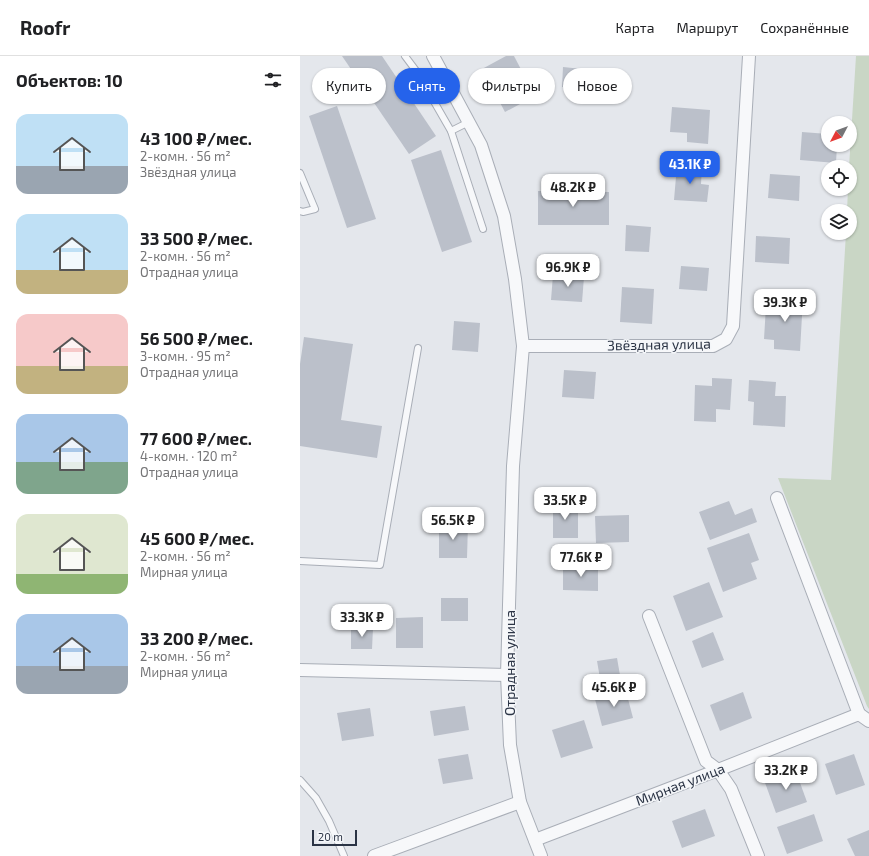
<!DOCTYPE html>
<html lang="ru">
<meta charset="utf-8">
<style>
body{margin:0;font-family:"Exo 2",sans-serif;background:#f6f6f6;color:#202124;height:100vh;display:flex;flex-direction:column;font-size:15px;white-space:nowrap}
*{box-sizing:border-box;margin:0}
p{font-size:13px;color:#757577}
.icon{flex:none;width:22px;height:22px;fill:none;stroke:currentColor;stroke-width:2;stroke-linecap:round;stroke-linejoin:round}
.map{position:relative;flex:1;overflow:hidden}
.panel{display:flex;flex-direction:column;background:#fff;width:300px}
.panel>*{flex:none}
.banner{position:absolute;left:12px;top:12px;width:380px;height:36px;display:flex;gap:8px}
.needle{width:26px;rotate:229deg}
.fabs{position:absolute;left:521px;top:60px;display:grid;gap:8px}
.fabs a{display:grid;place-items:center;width:36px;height:36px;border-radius:50%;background:#fff;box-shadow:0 1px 3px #0004;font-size:20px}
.scale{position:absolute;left:12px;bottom:10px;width:45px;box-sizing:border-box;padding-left:4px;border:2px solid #2b3445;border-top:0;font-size:11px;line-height:14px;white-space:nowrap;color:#2b3445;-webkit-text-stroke:3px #f4f6f9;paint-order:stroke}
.price{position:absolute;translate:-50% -34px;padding:0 9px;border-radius:8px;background:#fff;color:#222;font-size:13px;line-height:26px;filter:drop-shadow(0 1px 2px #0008)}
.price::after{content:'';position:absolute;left:50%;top:24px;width:12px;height:9px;margin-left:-6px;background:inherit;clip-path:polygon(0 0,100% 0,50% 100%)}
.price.selected{background:#2563eb;color:#fff}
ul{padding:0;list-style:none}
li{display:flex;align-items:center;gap:12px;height:100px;padding:0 16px}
li span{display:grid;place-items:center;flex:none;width:112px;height:80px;border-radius:12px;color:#555}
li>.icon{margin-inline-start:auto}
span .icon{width:48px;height:48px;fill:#fffc;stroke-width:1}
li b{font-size:17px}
h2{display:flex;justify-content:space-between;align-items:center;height:48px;padding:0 16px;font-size:17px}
.pill{padding:0 14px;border-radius:18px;background:#fff;box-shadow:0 1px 3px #0004;font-size:14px;line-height:36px}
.pill.selected{background:#2563eb;color:#fff}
header{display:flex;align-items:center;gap:24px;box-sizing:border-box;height:56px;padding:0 20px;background:#fff;border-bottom:1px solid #e0e0e0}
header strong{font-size:19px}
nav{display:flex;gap:22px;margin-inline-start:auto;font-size:14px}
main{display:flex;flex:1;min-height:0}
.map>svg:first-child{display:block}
.green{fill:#c9d6c5}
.building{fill:#bbc0ca}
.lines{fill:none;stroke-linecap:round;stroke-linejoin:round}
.lane-casing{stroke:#a9aeb7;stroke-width:8}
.street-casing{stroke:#a9aeb7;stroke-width:14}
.lane{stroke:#f7f8fa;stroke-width:6}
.street{stroke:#f7f8fa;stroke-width:12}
.labels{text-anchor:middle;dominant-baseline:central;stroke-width:3;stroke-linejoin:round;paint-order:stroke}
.street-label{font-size:14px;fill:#2b3445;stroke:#f4f6f9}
</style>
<header>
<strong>Roofr</strong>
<nav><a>Карта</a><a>Маршрут</a><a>Сохранённые</a></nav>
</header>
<main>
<section class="panel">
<h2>Объектов: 10<svg class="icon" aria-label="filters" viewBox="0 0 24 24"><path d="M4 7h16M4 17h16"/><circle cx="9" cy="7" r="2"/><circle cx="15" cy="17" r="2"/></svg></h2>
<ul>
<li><span style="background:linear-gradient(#bfe0f5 65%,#9aa5b1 0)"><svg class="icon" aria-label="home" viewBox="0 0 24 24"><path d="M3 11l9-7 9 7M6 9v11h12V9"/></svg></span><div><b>43 100 ₽/мес.</b><p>2-комн. · 56 m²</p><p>Звёздная улица</p></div></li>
<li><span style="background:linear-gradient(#bfe0f5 70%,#c2b280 0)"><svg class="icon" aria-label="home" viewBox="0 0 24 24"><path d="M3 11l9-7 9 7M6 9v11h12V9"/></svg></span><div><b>33 500 ₽/мес.</b><p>2-комн. · 56 m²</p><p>Отрадная улица</p></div></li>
<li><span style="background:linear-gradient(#f6c9c9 65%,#c2b280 0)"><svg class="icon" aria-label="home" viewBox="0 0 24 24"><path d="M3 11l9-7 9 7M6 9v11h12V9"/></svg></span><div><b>56 500 ₽/мес.</b><p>3-комн. · 95 m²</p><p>Отрадная улица</p></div></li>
<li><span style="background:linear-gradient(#a9c7e8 60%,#7fa58c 0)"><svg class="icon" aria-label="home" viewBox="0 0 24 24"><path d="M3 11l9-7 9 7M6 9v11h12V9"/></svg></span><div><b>77 600 ₽/мес.</b><p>4-комн. · 120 m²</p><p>Отрадная улица</p></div></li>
<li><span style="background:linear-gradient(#dfe7d0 75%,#8fb573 0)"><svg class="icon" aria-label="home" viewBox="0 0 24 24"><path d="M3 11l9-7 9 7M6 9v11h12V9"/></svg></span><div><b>45 600 ₽/мес.</b><p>2-комн. · 56 m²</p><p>Мирная улица</p></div></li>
<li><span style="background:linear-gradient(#a9c7e8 65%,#9aa5b1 0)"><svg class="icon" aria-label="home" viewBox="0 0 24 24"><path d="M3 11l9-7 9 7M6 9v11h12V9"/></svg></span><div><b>33 200 ₽/мес.</b><p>2-комн. · 56 m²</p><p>Мирная улица</p></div></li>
</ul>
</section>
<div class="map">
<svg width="569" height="800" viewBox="0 0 569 800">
<rect width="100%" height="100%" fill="#e4e7ec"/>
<!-- green -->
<path class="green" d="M 556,0 L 569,0 L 569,653 L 567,650 L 478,422 L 531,424 L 546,177 L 550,177 L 550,155 L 547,155 L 548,133 L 550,133 L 549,111 Z"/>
<!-- building -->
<g class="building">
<path d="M 42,0 L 82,0 L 136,80 L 109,98 Z"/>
<path d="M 206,0 L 214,0 L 235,40 L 205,56 L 182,13 Z"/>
<path d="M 263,11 L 292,14 L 290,34 L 262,31 Z"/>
<path d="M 37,50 L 76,163 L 47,172 L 9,60 Z"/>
<path d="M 372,51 L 410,54 L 408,88 L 387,86 L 387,77 L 370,76 Z"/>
<path d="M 502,76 L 528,78 L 528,89 L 537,89 L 536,107 L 500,104 Z"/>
<path d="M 141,94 L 172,186 L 142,196 L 111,104 Z"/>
<path d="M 377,109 L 402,111 L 401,128 L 409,129 L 407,146 L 374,144 Z"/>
<path d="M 470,118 L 500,120 L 499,145 L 468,142 Z"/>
<path d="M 238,135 L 309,136 L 309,169 L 238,169 Z"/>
<path d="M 326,169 L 351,171 L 349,196 L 325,195 Z"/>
<path d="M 456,180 L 490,182 L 489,208 L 455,206 Z"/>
<path d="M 381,210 L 409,212 L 407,235 L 379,233 Z"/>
<path d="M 253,219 L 284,221 L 282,246 L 251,244 Z"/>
<path d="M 322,231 L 354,233 L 352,268 L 320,266 Z"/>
<path d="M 476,240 L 503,242 L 500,295 L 474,293 L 474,284 L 464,283 L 466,250 L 476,250 Z"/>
<path d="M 154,265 L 180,267 L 178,296 L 152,294 Z"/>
<path d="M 4,281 L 53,288 L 41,364 L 82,370 L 77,402 L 0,390 L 0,308 Z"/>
<path d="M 264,314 L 296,316 L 294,343 L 262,341 Z"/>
<path d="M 412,322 L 432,323 L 430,354 L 416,353 L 416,366 L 394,365 L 395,329 L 412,330 Z"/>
<path d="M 449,324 L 476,326 L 475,340 L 486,340 L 485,371 L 453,369 L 454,346 L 448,345 Z"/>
<path d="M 429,445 L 435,459 L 452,452 L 457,466 L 410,484 L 399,456 Z"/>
<path d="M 253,448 L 278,449 L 278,482 L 253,482 Z"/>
<path d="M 329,459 L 329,486 L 296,487 L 295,460 Z"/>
<path d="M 139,468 L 168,468 L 167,502 L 139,502 Z"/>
<path d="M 449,477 L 459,504 L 451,507 L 457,523 L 423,536 L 407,492 Z"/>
<path d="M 263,510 L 298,510 L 298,535 L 263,534 Z"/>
<path d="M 409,526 L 423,561 L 386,575 L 373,540 Z"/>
<rect x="141" y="542" width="27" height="23"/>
<path d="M 123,561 L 123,592 L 96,592 L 96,562 Z"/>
<path d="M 51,572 L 73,572 L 72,593 L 51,593 Z"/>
<path d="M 413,576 L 424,604 L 402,612 L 392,585 Z"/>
<path d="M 317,602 L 321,625 L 301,628 L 297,605 Z"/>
<path d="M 326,635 L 333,662 L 302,670 L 295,643 Z"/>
<path d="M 443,636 L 452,662 L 420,675 L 410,649 Z"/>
<path d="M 165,650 L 169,674 L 134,680 L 130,655 Z"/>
<path d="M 70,652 L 74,680 L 42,685 L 37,657 Z"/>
<path d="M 284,664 L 293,692 L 261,702 L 252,674 Z"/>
<path d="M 168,698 L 173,723 L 143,728 L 138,703 Z"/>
<path d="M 554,698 L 565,729 L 536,739 L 525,708 Z"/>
<path d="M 495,713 L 507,746 L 476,757 L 464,724 Z"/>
<path d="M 405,753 L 415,780 L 382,792 L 372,765 Z"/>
<path d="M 514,758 L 523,785 L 487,798 L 477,771 Z"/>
<path d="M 569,774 L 569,800 L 555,800 L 547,783 Z"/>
</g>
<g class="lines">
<!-- lane casing -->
<g class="lane-casing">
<g id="lane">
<path d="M 105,0 L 117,16 L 151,75 L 183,173"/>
<path d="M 151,75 L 169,66"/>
<path d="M 0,117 L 15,153 L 3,156 L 0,155"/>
<path d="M 0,505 L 80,509 L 118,292"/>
<path d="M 0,724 L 16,742 L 29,765 L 44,800"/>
</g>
</g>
<!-- street casing -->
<g class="street-casing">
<g id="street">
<path d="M 133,0 L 181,89 L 204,160 L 215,223 L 223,290 L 213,410 L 207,619 L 210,689 L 220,746 L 241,800"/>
<path d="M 223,290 L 413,290 L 426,283 L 433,270 L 449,0"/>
<path d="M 477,442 L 559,658"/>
<path d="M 349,560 L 406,705 L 418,714 L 431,733 L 458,800"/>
<path d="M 0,614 L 207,619"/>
<path d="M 235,784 L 418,714 L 559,658 L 569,665"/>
<path d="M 74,800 L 220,746"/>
</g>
</g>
<!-- lane -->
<use href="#lane" class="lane"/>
<!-- street -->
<use href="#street" class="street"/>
</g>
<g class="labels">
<!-- street labels -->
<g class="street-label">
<text transform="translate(359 288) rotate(-1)">Звёздная улица</text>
<text transform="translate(209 607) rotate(-90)">Отрадная улица</text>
<text transform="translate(380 728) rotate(-21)">Мирная улица</text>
</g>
</g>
</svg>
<div class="fabs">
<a><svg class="needle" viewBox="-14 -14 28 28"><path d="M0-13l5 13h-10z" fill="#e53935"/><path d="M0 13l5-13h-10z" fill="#757577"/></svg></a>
<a><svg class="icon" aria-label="locate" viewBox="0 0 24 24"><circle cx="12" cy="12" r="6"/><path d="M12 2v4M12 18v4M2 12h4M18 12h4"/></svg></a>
<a><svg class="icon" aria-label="layers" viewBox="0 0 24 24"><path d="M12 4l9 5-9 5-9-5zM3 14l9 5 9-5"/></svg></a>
</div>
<div class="scale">20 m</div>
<b class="price selected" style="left:390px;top:129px">43.1K ₽</b>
<b class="price" style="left:273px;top:152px">48.2K ₽</b>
<b class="price" style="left:268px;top:232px">96.9K ₽</b>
<b class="price" style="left:485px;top:267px">39.3K ₽</b>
<b class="price" style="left:265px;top:465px">33.5K ₽</b>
<b class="price" style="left:153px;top:485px">56.5K ₽</b>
<b class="price" style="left:281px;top:522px">77.6K ₽</b>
<b class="price" style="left:62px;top:582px">33.3K ₽</b>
<b class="price" style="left:314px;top:652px">45.6K ₽</b>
<b class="price" style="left:486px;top:735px">33.2K ₽</b>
<div class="banner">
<a class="pill">Купить</a>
<a class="pill selected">Снять</a>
<a class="pill">Фильтры</a>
<a class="pill">Новое</a>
</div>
</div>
</main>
